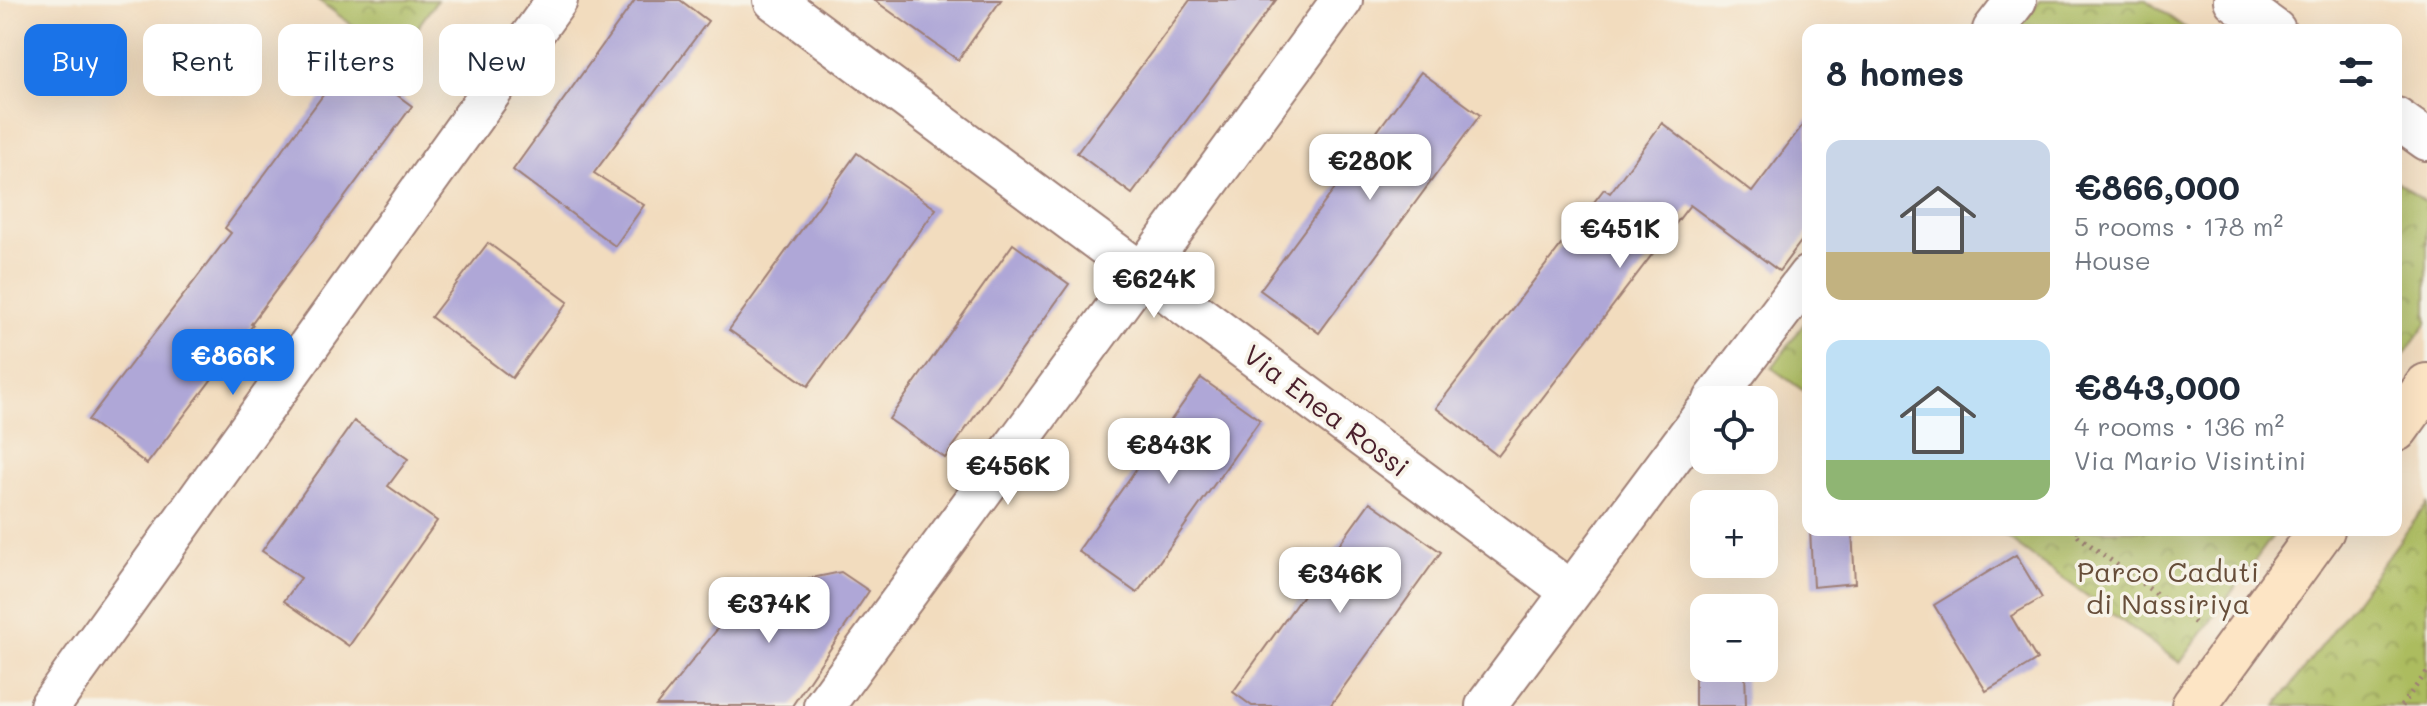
<!DOCTYPE html>
<meta charset="utf-8">
<style>
body{margin:0;font-family:Mali,sans-serif;background:#f2f2f3;color:#1f2937;height:100vh;display:flex;flex-direction:column;font-size:30px;white-space:nowrap}
*{box-sizing:border-box;margin:0}
p{font-size:26px;color:#747a83}
.icon{flex:none;width:44px;height:44px;fill:none;stroke:currentColor;stroke-width:2;stroke-linecap:round;stroke-linejoin:round}
.map{position:relative;flex:1;overflow:hidden}
.panel{position:absolute;left:1802px;top:24px;width:600px;height:512px;display:flex;flex-direction:column;background:#fff;border-radius:16px;box-shadow:0 8px 32px #0002}
.panel>*{flex:none}
.guide{position:absolute;left:24px;top:24px;width:760px;height:72px;display:flex;gap:16px}
.controls{position:absolute;left:1690px;top:386px;display:grid;gap:16px}
.controls a{display:grid;place-items:center;width:88px;height:88px;border-radius:16px;background:#fff;box-shadow:0 8px 32px #0002;font-size:40px}
.price{position:absolute;translate:-50% -68px;padding:0 18px;border-radius:16px;background:#fff;color:#222;font-size:26px;line-height:52px;filter:drop-shadow(0 2px 4px #0008)}
.price::after{content:'';position:absolute;left:50%;top:48px;width:24px;height:18px;margin-left:-12px;background:inherit;clip-path:polygon(0 0,100% 0,50% 100%)}
.price.on{background:#1a73e8;color:#fff}
ul{padding:0;list-style:none}
li{display:flex;align-items:center;gap:24px;height:200px;padding:0 24px}
li span{display:grid;place-items:center;flex:none;width:224px;height:160px;border-radius:16px;color:#555}
li>.icon{margin-inline-start:auto}
span .icon{width:96px;height:96px;fill:#fffc;stroke-width:1}
li b{font-size:34px}
h2{display:flex;justify-content:space-between;align-items:center;height:96px;padding:0 24px;font-size:34px}
.chip{padding:0 28px;border-radius:16px;background:#fff;box-shadow:0 8px 32px #0002;font-size:28px;line-height:72px}
.chip.on{background:#1a73e8;color:#fff}
.map>svg:first-child{display:block}
.park{fill:url(#park-crowns);stroke:#7b6e44;stroke-width:2}
.building{fill:#afa7d7}
.lines{fill:none;stroke-linecap:round;stroke-linejoin:round}
.street-casing{stroke:#9e7e74;stroke-width:44}
.secondary-casing{stroke:#9e7e74;stroke-width:48}
.path{stroke:#9e7e74;stroke-width:5;stroke-dasharray:2 6;stroke-linecap:butt}
.street{stroke:#fff;stroke-width:40}
.secondary{stroke:#fde5c5;stroke-width:44}
.labels{text-anchor:middle;dominant-baseline:central;stroke-width:7;stroke-linejoin:round;paint-order:stroke}
.street-label{font-size:28px;fill:#4a1f2b;stroke:#f7f3e8}
.park-label{font-size:28px;fill:#674e3a;stroke:#f7f3e8}
</style>
<div class="map">
<svg width="2427" height="706" viewBox="0 0 2427 706">
<defs>
<pattern id="park-crowns" width="20" height="18" patternUnits="userSpaceOnUse" patternTransform="scale(2)"><rect width="20" height="18" fill="#acbc5e"/><path d="M2 6a3 3 0 1 1 6 0M12 15a3 3 0 1 1 6 0" fill="none" stroke="#8e984e"/></pattern>
</defs>
<rect width="100%" height="100%" fill="#f7f3e8"/>
<filter id="ink" filterUnits="userSpaceOnUse"><feTurbulence type="fractalNoise" baseFrequency=".0125" numOctaves="2"/><feDisplacementMap in="SourceGraphic" scale="16" xChannelSelector="R" yChannelSelector="G"/><feConvolveMatrix kernelMatrix="1 2 1 2 8 2 1 2 1" color-interpolation-filters="sRGB"/></filter>
<filter id="wash" filterUnits="userSpaceOnUse"><feTurbulence type="fractalNoise" baseFrequency=".006" numOctaves="4" result="noise"/><feDisplacementMap in="SourceGraphic" scale="32" xChannelSelector="R" yChannelSelector="G"/><feGaussianBlur stdDeviation="1.8" result="paint"/><feColorMatrix in="noise" values="0 0 0 0 0 0 0 0 0 0 0 0 0 0 0 0 0 1.4 0 .05"/><feComposite in="paint" operator="in"/></filter>
<g filter="url(#wash)">
<rect width="100%" height="100%" fill="#f2dcbe"/>
<!-- park -->
<g class="park">
<path d="M 318,0 L 437,0 L 396,57 Z"/>
<path d="M 2040,0 L 2146,0 L 2188,30 L 2018,30 Z"/>
<path d="M 2396,181 L 2427,203 L 2427,323 L 2396,366 Z"/>
<path d="M 1808,318 L 1808,394 L 1772,368 Z"/>
<path d="M 2427,504 L 2427,706 L 2276,706 Z"/>
<path d="M 1996,530 L 2277,530 L 2180,663 Z"/>
</g>
<g id="blocks">
<!-- building -->
<g class="building">
<path d="M 635,0 L 680,0 L 708,21 L 594,173 L 644,205 L 615,246 L 513,170 Z"/>
<path d="M 874,0 L 1001,0 L 958,60 Z"/>
<path d="M 1190,0 L 1276,0 L 1132,194 L 1077,153 Z"/>
<path d="M 349,60 L 412,106 L 251,324 L 253,325 L 147,464 L 88,420 L 231,233 L 225,228 Z"/>
<path d="M 1421,72 L 1480,115 L 1319,333 L 1260,290 Z"/>
<path d="M 1808,118 L 1808,232 L 1779,271 L 1690,205 L 1498,456 L 1436,408 L 1604,189 L 1610,193 L 1662,123 L 1752,192 Z"/>
<path d="M 857,153 L 936,209 L 808,386 L 729,330 Z"/>
<path d="M 488,243 L 568,302 L 512,378 L 431,317 Z"/>
<path d="M 1013,244 L 1069,284 L 945,458 L 889,419 Z"/>
<path d="M 1201,378 L 1260,420 L 1137,593 L 1078,551 Z"/>
<path d="M 354,421 L 408,459 L 388,486 L 437,521 L 349,646 L 284,601 L 301,578 L 262,551 Z"/>
<path d="M 1370,502 L 1441,552 L 1330,706 L 1252,706 L 1233,692 Z"/>
<path d="M 1810,530 L 1852,530 L 1855,583 L 1813,587 Z"/>
<path d="M 2016,555 L 2042,598 L 2011,616 L 2037,660 L 1986,691 L 1934,605 Z"/>
<path d="M 841,572 L 869,591 L 792,706 L 656,706 L 748,591 Z"/>
<path d="M 1695,668 L 1745,668 L 1746,706 L 1695,706 Z"/>
</g>
</g>
</g>
<g filter="url(#ink)">
<use href="#blocks" fill-opacity="0" stroke="#9e7e74" stroke-width="2"/>
<g class="lines">
<!-- street casing -->
<g class="street-casing">
<g id="street">
<path d="M 774,0 L 1570,591"/>
<path d="M 2234,0 L 2275,30"/>
<path d="M 1993,30 L 2016,0"/>
<path d="M 2396,118 L 2427,140"/>
<path d="M 1714,400 L 1808,276"/>
<path d="M 50,706 L 557,0"/>
<path d="M 824,706 L 1342,0"/>
<path d="M 1486,706 L 1704,414"/>
</g>
</g>
<!-- secondary casing -->
<g class="secondary-casing">
<g id="secondary">
<path d="M 2396,429 L 2427,386"/>
<path d="M 2194,706 L 2322,530"/>
</g>
</g>
<!-- path -->
<g class="path">
<path d="M 2076,530 L 2074,533 L 2198,625"/>
<path d="M 2401,706 L 2427,672"/>
</g>
<!-- street -->
<use href="#street" class="street"/>
<!-- secondary -->
<use href="#secondary" class="secondary"/>
</g>
</g>
<g class="labels">
<!-- street labels -->
<g class="street-label">
<text transform="translate(1327 410) rotate(37)">Via Enea Rossi</text>
</g>
<!-- park labels -->
<g class="park-label">
<text x="2168" y="571">Parco Caduti<tspan x="2168" dy="32">di Nassiriya</tspan></text>
</g>
</g>
</svg>
<div class="controls">
<a><svg class="icon" aria-label="locate" viewBox="0 0 24 24"><circle cx="12" cy="12" r="6"/><path d="M12 2v4M12 18v4M2 12h4M18 12h4"/></svg></a>
<a>+</a>
<a>−</a>
</div>
<b class="price" style="left:1370px;top:202px">€280K</b>
<b class="price" style="left:1620px;top:270px">€451K</b>
<b class="price" style="left:1154px;top:320px">€624K</b>
<b class="price on" style="left:233px;top:397px">€866K</b>
<b class="price" style="left:1169px;top:486px">€843K</b>
<b class="price" style="left:1008px;top:507px">€456K</b>
<b class="price" style="left:1340px;top:615px">€346K</b>
<b class="price" style="left:769px;top:645px">€374K</b>
<div class="guide">
<a class="chip on">Buy</a>
<a class="chip">Rent</a>
<a class="chip">Filters</a>
<a class="chip">New</a>
</div>
<section class="panel">
<h2>8 homes<svg class="icon" aria-label="filters" viewBox="0 0 24 24"><path d="M4 7h16M4 17h16"/><circle cx="9" cy="7" r="2"/><circle cx="15" cy="17" r="2"/></svg></h2>
<ul>
<li><span style="background:linear-gradient(#c9d6e8 70%,#c2b280 0)"><svg class="icon" aria-label="home" viewBox="0 0 24 24"><path d="M3 11l9-7 9 7M6 9v11h12V9"/></svg></span><div><b>€866,000</b><p>5 rooms · 178 m²</p><p>House</p></div></li>
<li><span style="background:linear-gradient(#bfe0f5 75%,#8fb573 0)"><svg class="icon" aria-label="home" viewBox="0 0 24 24"><path d="M3 11l9-7 9 7M6 9v11h12V9"/></svg></span><div><b>€843,000</b><p>4 rooms · 136 m²</p><p>Via Mario Visintini</p></div></li>
</ul>
</section>
</div>
